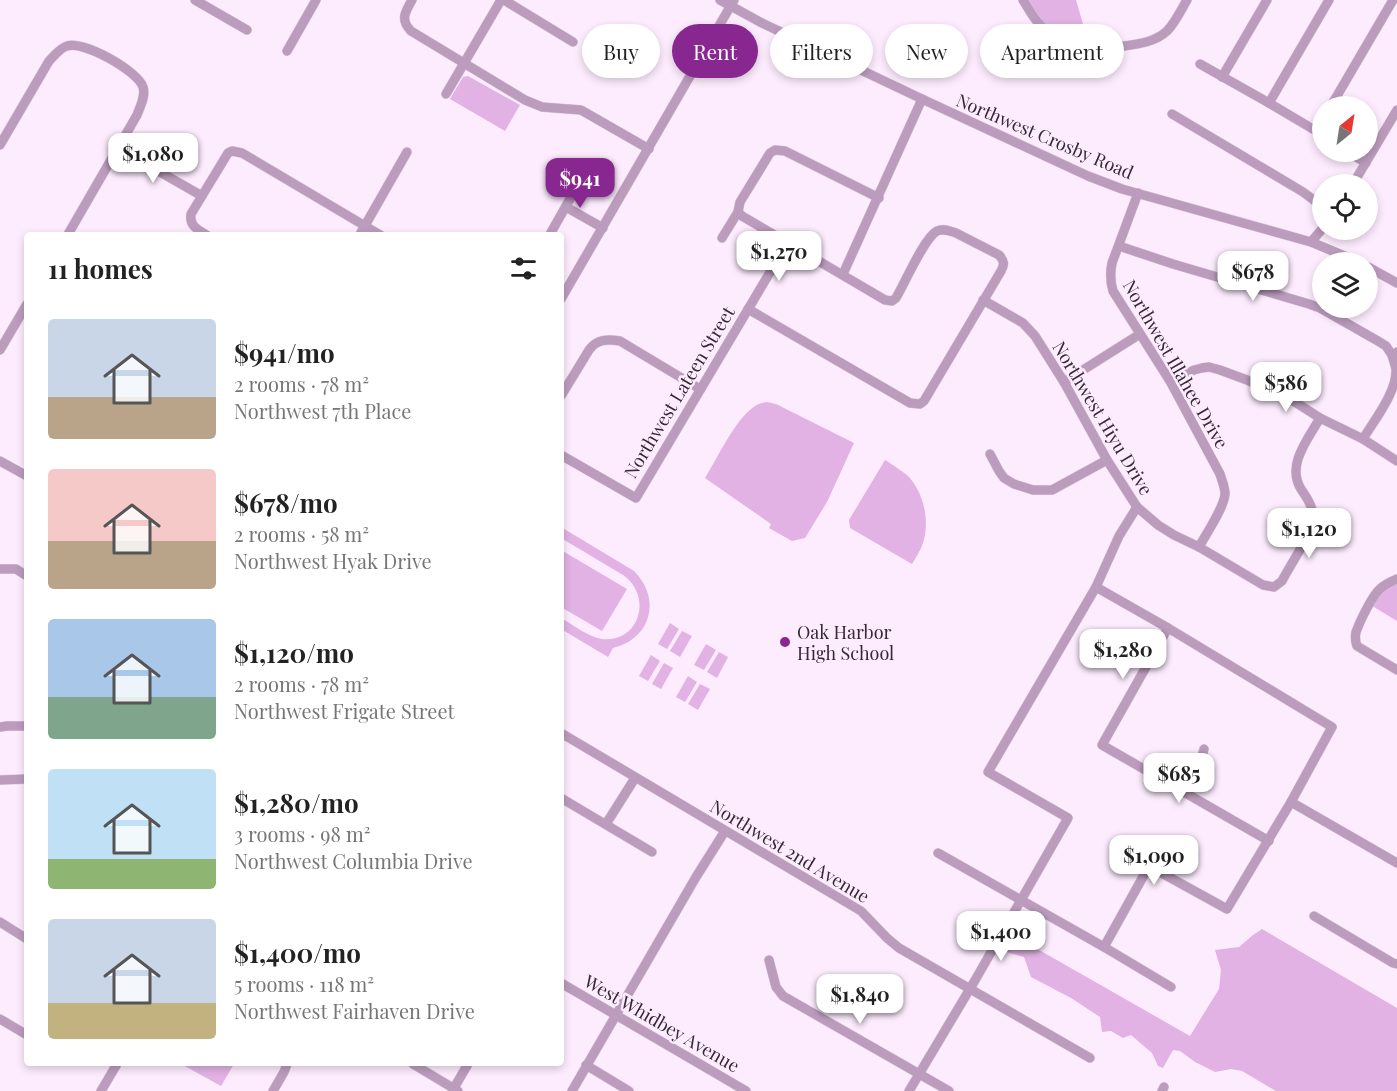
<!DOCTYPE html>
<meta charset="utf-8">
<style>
body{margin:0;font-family:"Playfair Display",serif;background:#f2f2f2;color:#222;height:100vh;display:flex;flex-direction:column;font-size:22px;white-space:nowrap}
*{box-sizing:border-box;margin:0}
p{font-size:20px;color:#767676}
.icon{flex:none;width:33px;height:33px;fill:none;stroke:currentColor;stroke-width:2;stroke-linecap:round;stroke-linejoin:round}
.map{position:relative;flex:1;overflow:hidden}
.panel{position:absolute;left:24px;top:232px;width:540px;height:834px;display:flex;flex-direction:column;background:#fff;border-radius:6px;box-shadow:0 3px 9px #0003}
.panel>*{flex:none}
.banner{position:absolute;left:582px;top:24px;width:570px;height:54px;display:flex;gap:12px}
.needle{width:39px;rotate:30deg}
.buttons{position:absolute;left:1312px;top:96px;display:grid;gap:12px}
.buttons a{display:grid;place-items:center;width:66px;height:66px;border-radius:50%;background:#fff;box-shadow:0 3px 9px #0003;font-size:30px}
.price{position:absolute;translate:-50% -51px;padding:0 14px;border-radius:12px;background:#fff;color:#222;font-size:20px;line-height:39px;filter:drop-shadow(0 2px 3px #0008)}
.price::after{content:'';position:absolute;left:50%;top:36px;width:18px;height:14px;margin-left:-9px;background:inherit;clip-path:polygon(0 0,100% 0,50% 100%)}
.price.selected{background:#882790;color:#fff}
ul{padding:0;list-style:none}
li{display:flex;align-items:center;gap:18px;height:150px;padding:0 24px}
li span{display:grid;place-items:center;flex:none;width:168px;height:120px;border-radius:6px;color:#555}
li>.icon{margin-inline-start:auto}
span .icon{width:72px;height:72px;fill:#fffc;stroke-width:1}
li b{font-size:26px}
h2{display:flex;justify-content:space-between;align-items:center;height:72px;padding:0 24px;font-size:26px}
.chip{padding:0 21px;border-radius:27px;background:#fff;box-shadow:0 3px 9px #0003;font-size:21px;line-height:54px}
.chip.selected{background:#882790;color:#fff}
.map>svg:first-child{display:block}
.green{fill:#e1b2e3}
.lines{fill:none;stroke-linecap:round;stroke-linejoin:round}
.minor-casing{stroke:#d9c9da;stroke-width:10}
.minor{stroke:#bc9cbd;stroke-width:9}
.poi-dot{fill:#882790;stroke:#fdecfe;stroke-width:2}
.labels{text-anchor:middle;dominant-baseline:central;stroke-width:5;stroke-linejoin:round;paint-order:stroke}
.street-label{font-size:18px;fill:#342934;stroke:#fdecfe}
.poi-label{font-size:18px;fill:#342934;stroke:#fdecfe;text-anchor:start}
</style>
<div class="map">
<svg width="1397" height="1091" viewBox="0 0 1397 1091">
<rect width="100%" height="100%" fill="#fdecfe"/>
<!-- green -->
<g class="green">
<path d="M 1023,0 L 1076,0 L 1090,48 L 1060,40 Z"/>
<path d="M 468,76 L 520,105 L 505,131 L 450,99 L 463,77 Z"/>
<path d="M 767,402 L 776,404 L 854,443 L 827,502 L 805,538 L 792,541 L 769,528 L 771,524 L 705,478 C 717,459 733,424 750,410 C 755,405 760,403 767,402 Z"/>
<path d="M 885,460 C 893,465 901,470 908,476 C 924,493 930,521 923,543 C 921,550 916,557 912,564 L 850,528 L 849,520 Z"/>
<path d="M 561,527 L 634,571 C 662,599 651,639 613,648 L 608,657 L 561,629 L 561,618 C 574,625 588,637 602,639 C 640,643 653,596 623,575 L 561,538 Z"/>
<path d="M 561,550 L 627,589 L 602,631 L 561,607 Z"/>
<path d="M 1397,579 L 1397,621 L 1369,604 Z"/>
<path d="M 670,623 L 679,629 L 667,649 L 658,644 Z"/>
<path d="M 682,631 L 692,636 L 680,657 L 670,651 Z"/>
<path d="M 706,644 L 716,650 L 704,670 L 694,665 Z"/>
<path d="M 719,652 L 728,657 L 717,678 L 707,672 Z"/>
<path d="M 651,655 L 660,661 L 648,681 L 639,676 Z"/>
<path d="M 664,663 L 673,668 L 661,689 L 652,684 Z"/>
<path d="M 688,676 L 697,682 L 685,702 L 676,697 Z"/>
<path d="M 700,684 L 710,689 L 698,710 L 688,704 Z"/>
<path d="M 1262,929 L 1397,1008 L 1397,1091 L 1276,1091 L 1242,1071 L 1231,1069 L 1215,1072 L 1195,1062 L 1180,1051 L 1173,1050 L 1163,1068 L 1158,1066 L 1152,1053 L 1131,1035 L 1123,1038 L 1111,1031 L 1102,1032 L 1100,1017 L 1071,998 L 1031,977 L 1024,957 L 1003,951 L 1011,934 L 1190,1036 L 1219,989 L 1221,970 L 1215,950 L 1239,947 L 1253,935 Z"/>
<path d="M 181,1064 L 234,1064 L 221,1086 Z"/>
</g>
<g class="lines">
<!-- minor casing -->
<g class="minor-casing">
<g id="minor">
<path d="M 195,0 L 247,30"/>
<path d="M 412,0 C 405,12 400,20 411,31 L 525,100 L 542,107 L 581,110 L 649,149"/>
<path d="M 504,0 L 573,42"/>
<path d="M 720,0 L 762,23 L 922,99 L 1088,176 L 1122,189 L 1311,242 L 1359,262"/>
<path d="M 1023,0 C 1027,6 1031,14 1036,20 C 1060,49 1088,51 1124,46 C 1139,44 1155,42 1167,31 C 1175,23 1181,10 1187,0"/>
<path d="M 287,51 L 316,0"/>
<path d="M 1200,64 L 1269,103 L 1323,135"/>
<path d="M 1222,77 L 1267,0"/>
<path d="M 446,94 L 501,0"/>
<path d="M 1269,103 L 1329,0"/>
<path d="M 1331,106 L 1393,0"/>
<path d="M 1172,114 L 1303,192 L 1323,207"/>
<path d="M 0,145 L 49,61 C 54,56 60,48 67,46 C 83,40 138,71 143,87 C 146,96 140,107 137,115 L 67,236"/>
<path d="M 118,148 L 202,196"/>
<path d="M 1348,152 L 1366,163"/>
<path d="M 1353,184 L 1397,110"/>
<path d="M 1138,193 L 1112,263 C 1110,273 1110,281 1113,291 L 1170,381 L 1220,474 C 1222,481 1225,487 1225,494 C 1224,508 1206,534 1199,547"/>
<path d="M 566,207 L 603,228"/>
<path d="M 208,236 C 199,230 189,227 191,214 L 228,153 L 232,151 L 242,153 L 382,236"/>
<path d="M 359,236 L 407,152"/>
<path d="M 549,236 L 587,169"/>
<path d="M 722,238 L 738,212"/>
<path d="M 1311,242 L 1323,228"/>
<path d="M 1119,246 L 1173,264 L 1309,304 L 1320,308 L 1378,341 L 1386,346 L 1392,355"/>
<path d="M 1368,267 L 1397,283"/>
<path d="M 843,274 L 922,99"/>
<path d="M 561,299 L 734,0"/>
<path d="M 983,300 L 1023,323 L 1035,336 L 1064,382 L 1107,460 L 1137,507 L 1158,525 L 1174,535 L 1199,547 L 1263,585 L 1274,587 L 1282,581 C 1289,567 1312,533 1313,519 C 1314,508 1307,498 1301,489 C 1286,465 1308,439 1320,418"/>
<path d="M 748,309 L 910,403 L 920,404 L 924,401 L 1001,271 C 1005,264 1004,261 999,255 L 956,233 C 950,231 943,228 937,231 C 924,238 905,283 896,298 L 892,301 L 885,300 L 742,216 L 738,212 L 740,202 L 770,153 L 775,150 L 785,151 L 879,198"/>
<path d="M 0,350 L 27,304"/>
<path d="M 1170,381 L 1194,370 L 1202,368 L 1209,367 L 1220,370 L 1247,380 L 1295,402 L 1320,418 L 1363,439 L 1397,461"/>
<path d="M 1064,382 L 1140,334"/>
<path d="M 561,396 L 589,350 C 597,339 607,339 620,341 L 700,389"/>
<path d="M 1363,439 C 1375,419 1397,392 1396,369 C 1395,364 1393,359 1392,355 L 1397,352"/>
<path d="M 990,454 L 999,471 L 1004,478 L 1014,484 L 1033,490 L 1052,490 L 1107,460"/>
<path d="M 561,455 L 636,498 L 788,242"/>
<path d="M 0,461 L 27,476"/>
<path d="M 0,569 L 16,569 L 27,576"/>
<path d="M 1397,579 C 1390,582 1385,584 1380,589 C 1372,596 1360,621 1356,632 C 1355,637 1355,641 1357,646 L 1397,670"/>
<path d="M 1096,587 L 1168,628 L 1332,727 L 1291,802 L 1227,909 L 1149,866 L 1104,947"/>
<path d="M 1168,628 L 1102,745 L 1269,841"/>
<path d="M 0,727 L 7,726 L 27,726"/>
<path d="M 561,733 L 861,911 L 887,938 L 899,948 L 1090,1058"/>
<path d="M 0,780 L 27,779"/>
<path d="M 1186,793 L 1200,765 L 1204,749"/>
<path d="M 561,798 L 652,852"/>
<path d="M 1291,802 L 1397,863"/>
<path d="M 606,824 L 635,778"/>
<path d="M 938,853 L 1104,947 L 1171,987"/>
<path d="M 1314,916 L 1393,963 L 1397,964"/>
<path d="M 0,922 L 27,939"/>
<path d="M 769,960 L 776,987 L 783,996 L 949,1091"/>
<path d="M 561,983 L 746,1091"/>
<path d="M 0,1019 L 27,1035"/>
<path d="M 413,1064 L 458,1091"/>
<path d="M 586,1065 L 629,1091"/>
<path d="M 454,1088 L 468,1064"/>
<path d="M 101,1091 L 117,1064"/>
<path d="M 273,1091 L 284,1072 L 287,1064"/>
<path d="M 572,1091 L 696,877 L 725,831"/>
<path d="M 909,1091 L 974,982 L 1068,818 L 988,772 L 1096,587 L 1119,536 L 1137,507"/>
<path d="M 1162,1091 L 1164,1087"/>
</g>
</g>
<!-- minor -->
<use href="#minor" class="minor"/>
</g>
<!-- markers -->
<circle class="poi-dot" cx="785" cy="642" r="6"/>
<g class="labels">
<!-- street labels -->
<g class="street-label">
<text transform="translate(1045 136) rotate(23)">Northwest Crosby Road</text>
<text transform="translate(1176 364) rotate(60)">Northwest Illahee Drive</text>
<text transform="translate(679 392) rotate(-59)">Northwest Lateen Street</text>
<text transform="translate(1103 418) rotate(59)">Northwest Hiyu Drive</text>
<text transform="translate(790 851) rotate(31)">Northwest 2nd Avenue</text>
<text transform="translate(662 1023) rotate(30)">West Whidbey Avenue</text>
</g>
<!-- poi labels -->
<g class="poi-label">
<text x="797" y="632">Oak Harbor<tspan x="797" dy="21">High School</tspan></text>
</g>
</g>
</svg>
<div class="buttons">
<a><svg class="needle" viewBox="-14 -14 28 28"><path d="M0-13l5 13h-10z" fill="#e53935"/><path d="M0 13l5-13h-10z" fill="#767676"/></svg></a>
<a><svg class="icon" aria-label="locate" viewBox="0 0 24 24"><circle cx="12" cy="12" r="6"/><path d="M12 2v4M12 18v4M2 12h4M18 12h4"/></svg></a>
<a><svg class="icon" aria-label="layers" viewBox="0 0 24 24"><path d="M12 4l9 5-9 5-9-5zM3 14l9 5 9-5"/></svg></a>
</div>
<b class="price" style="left:153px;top:184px">$1,080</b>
<b class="price selected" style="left:580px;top:209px">$941</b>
<b class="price" style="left:779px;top:282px">$1,270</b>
<b class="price" style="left:1253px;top:302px">$678</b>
<b class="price" style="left:1286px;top:413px">$586</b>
<b class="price" style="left:1309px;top:559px">$1,120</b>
<b class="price" style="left:1123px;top:680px">$1,280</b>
<b class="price" style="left:1179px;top:804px">$685</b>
<b class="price" style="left:1154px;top:886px">$1,090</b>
<b class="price" style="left:1001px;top:962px">$1,400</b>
<b class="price" style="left:860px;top:1025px">$1,840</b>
<div class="banner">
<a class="chip">Buy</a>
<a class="chip selected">Rent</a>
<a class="chip">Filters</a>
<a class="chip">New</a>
<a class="chip">Apartment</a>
</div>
<section class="panel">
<h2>11 homes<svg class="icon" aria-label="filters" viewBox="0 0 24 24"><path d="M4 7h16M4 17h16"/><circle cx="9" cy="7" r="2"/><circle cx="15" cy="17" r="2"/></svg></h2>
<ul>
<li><span style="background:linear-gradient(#c9d6e8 65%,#b9a48a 0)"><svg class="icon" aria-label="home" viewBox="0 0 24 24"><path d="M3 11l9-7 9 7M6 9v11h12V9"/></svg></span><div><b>$941/mo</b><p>2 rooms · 78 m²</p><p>Northwest 7th Place</p></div></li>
<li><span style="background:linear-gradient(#f6c9c9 60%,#b9a48a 0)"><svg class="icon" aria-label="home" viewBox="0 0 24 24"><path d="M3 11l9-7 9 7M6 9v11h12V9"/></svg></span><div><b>$678/mo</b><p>2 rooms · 58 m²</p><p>Northwest Hyak Drive</p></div></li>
<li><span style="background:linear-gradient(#a9c7e8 65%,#7fa58c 0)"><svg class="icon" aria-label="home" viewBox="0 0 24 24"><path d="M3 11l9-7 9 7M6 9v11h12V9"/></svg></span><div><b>$1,120/mo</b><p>2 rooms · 78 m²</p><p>Northwest Frigate Street</p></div></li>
<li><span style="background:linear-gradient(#bfe0f5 75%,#8fb573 0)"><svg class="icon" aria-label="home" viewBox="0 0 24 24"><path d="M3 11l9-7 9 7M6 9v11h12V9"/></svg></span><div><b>$1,280/mo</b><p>3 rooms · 98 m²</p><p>Northwest Columbia Drive</p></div></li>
<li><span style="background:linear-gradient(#c9d6e8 70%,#c2b280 0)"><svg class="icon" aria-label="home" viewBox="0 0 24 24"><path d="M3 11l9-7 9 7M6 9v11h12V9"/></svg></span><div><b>$1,400/mo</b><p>5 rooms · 118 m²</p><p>Northwest Fairhaven Drive</p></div></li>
</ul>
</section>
</div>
